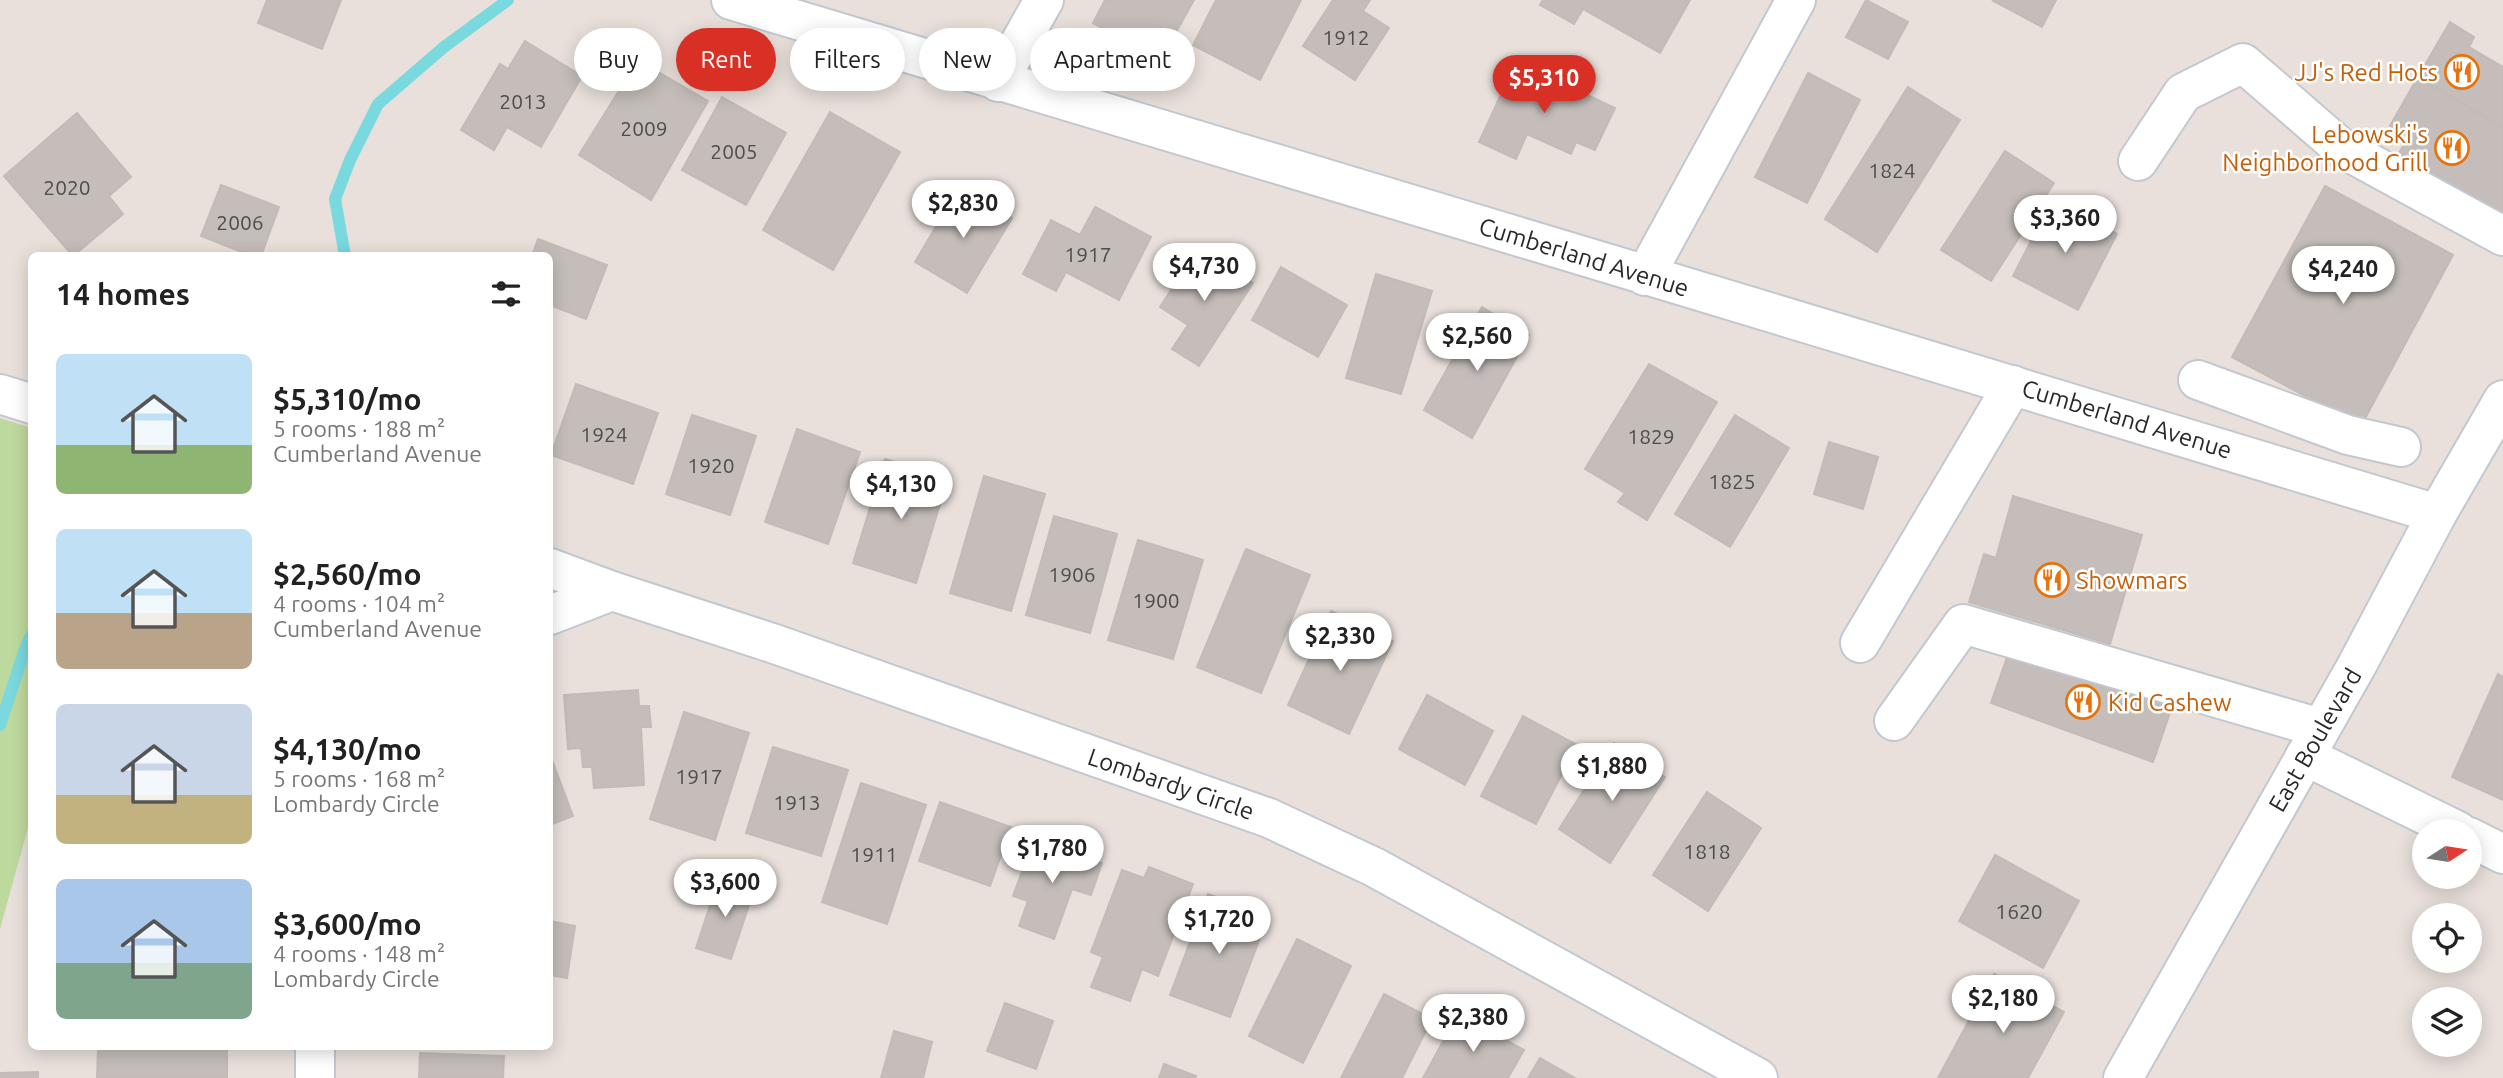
<!DOCTYPE html>
<meta charset="utf-8">
<style>
body{margin:0;font-family:Ubuntu,sans-serif;background:#f2f2f2;color:#222;height:100vh;display:flex;flex-direction:column;font-size:26px;white-space:nowrap}
*{box-sizing:border-box;margin:0}
p{font-size:23px;color:#767676}
.icon{flex:none;width:38px;height:38px;fill:none;stroke:currentColor;stroke-width:2;stroke-linecap:round;stroke-linejoin:round}
.map{position:relative;flex:1;overflow:hidden}
.panel{position:absolute;left:28px;top:252px;width:525px;height:798px;display:flex;flex-direction:column;background:#fff;border-radius:10px;box-shadow:0 4px 18px #0003}
.panel>*{flex:none}
.hud{position:absolute;left:574px;top:28px;width:665px;height:63px;display:flex;gap:14px}
.needle{width:46px;rotate:78deg}
.tools{position:absolute;left:2412px;top:819px;display:grid;gap:14px}
.tools a{display:grid;place-items:center;width:70px;height:70px;border-radius:50%;background:#fff;box-shadow:0 4px 18px #0003;font-size:35px}
.price{position:absolute;translate:-50% -60px;padding:0 16px;border-radius:24px;background:#fff;color:#222;font-size:23px;line-height:46px;filter:drop-shadow(0 2px 4px #0008)}
.price::after{content:'';position:absolute;left:50%;top:42px;width:21px;height:16px;margin-left:-10px;background:inherit;clip-path:polygon(0 0,100% 0,50% 100%)}
.price.active{background:#d93025;color:#fff}
ul{padding:0;list-style:none}
li{display:flex;align-items:center;gap:21px;height:175px;padding:0 28px}
li span{display:grid;place-items:center;flex:none;width:196px;height:140px;border-radius:10px;color:#555}
li>.icon{margin-inline-start:auto}
span .icon{width:84px;height:84px;fill:#fffc;stroke-width:1}
li b{font-size:30px}
h2{display:flex;justify-content:space-between;align-items:center;height:84px;padding:0 28px;font-size:30px}
.pill{padding:0 24px;border-radius:32px;background:#fff;box-shadow:0 4px 18px #0003;font-size:24px;line-height:63px}
.pill.active{background:#d93025;color:#fff}
.map>svg:first-child{display:block}
.green{fill:#bed99d}
.lines{fill:none;stroke-linecap:round;stroke-linejoin:round}
.stream{stroke:#79d9df;stroke-width:12}
.building{fill:#c4bdba;stroke:#c3bbb5;stroke-width:2}
.minor-casing{stroke:#c3c8d0;stroke-width:42}
.minor{stroke:#fff;stroke-width:38}
.labels{text-anchor:middle;dominant-baseline:central;stroke-width:5;stroke-linejoin:round;paint-order:stroke}
.number-label{font-size:21px;fill:#4f4d4c}
.food-label{font-size:24px;fill:#c56008;stroke:#fff;text-anchor:end}
.street-label{font-size:24px;fill:#282828;stroke:#fff}
</style>
<div class="map">
<svg width="2503" height="1078" viewBox="0 0 2503 1078">
<rect width="100%" height="100%" fill="#e9e0db"/>
<!-- green -->
<path class="green" d="M 0,418 L 31,428 L 31,817 L 0,929 Z"/>
<g class="lines">
<!-- stream -->
<g class="stream">
<path d="M 345,256 L 335,199 L 350,160 L 378,104 L 444,47 L 508,0"/>
<path d="M 0,725 L 26,646 L 32,634"/>
</g>
</g>
<!-- building -->
<g class="building">
<path d="M 267,0 L 341,0 L 322,49 L 258,23 Z"/>
<path d="M 1105,0 L 1194,0 L 1166,50 L 1128,29 L 1123,40 L 1093,23 Z"/>
<path d="M 1216,0 L 1301,0 L 1260,80 L 1193,45 Z"/>
<path d="M 1333,0 L 1370,0 L 1363,11 L 1389,28 L 1355,80 L 1303,46 Z"/>
<path d="M 1543,0 L 1690,0 L 1660,53 L 1583,9 L 1574,24 L 1540,5 Z"/>
<path d="M 1866,0 L 1908,22 L 1888,59 L 1846,37 Z"/>
<path d="M 1992,0 L 2056,0 L 2042,27 Z"/>
<path d="M 2450,22 L 2474,37 L 2469,47 L 2503,67 L 2503,128 L 2418,77 Z"/>
<path d="M 525,41 L 582,76 L 541,147 L 507,127 L 494,150 L 461,130 L 500,64 L 508,69 Z"/>
<path d="M 638,60 L 708,101 L 651,200 L 579,155 Z"/>
<path d="M 1516,62 L 1615,108 L 1595,150 L 1576,142 L 1571,154 L 1527,134 L 1516,159 L 1479,142 Z"/>
<path d="M 1808,73 L 1860,100 L 1807,203 L 1755,177 Z"/>
<path d="M 2418,77 L 2503,128 L 2503,214 L 2490,215 L 2395,159 L 2409,137 L 2390,126 Z"/>
<path d="M 1908,87 L 1960,120 L 1877,252 L 1825,219 Z"/>
<path d="M 722,97 L 786,133 L 746,205 L 682,170 Z"/>
<path d="M 830,112 L 900,152 L 833,270 L 763,230 Z"/>
<path d="M 77,113 L 131,177 L 109,196 L 123,214 L 73,256 L 4,176 Z"/>
<path d="M 2005,151 L 2054,183 L 1991,281 L 1941,250 Z"/>
<path d="M 221,185 L 279,207 L 261,256 L 252,256 L 201,236 Z"/>
<path d="M 960,186 L 1012,218 L 967,293 L 915,262 Z"/>
<path d="M 2325,186 L 2453,255 L 2361,426 L 2232,357 Z"/>
<path d="M 2052,200 L 2117,234 L 2078,310 L 2013,276 Z"/>
<path d="M 1095,207 L 1151,237 L 1119,300 L 1066,272 L 1056,291 L 1023,274 L 1051,220 L 1080,235 Z"/>
<path d="M 538,239 L 607,265 L 586,319 L 550,305 L 550,256 L 532,256 Z"/>
<path d="M 1199,247 L 1253,283 L 1199,366 L 1172,349 L 1188,325 L 1160,307 Z"/>
<path d="M 1281,267 L 1347,305 L 1318,357 L 1252,320 Z"/>
<path d="M 1376,274 L 1432,291 L 1401,394 L 1346,378 Z"/>
<path d="M 1482,307 L 1529,335 L 1472,438 L 1424,410 Z"/>
<path d="M 1649,364 L 1717,402 L 1647,520 L 1618,502 L 1625,493 L 1585,469 Z"/>
<path d="M 576,384 L 658,413 L 633,484 L 551,455 Z"/>
<path d="M 692,415 L 756,436 L 730,515 L 666,494 Z"/>
<path d="M 1735,415 L 1789,448 L 1730,547 L 1675,514 Z"/>
<path d="M 797,429 L 860,452 L 828,544 L 765,522 Z"/>
<path d="M 1829,442 L 1878,457 L 1863,509 L 1814,494 Z"/>
<path d="M 885,459 L 948,478 L 916,583 L 853,563 Z"/>
<path d="M 984,476 L 1045,494 L 1011,611 L 950,593 Z"/>
<path d="M 2013,496 L 2142,535 L 2110,644 L 1969,602 L 1984,554 L 1996,558 Z"/>
<path d="M 1054,516 L 1117,534 L 1090,633 L 1026,615 Z"/>
<path d="M 1138,540 L 1203,560 L 1173,659 L 1108,640 Z"/>
<path d="M 1246,549 L 1310,575 L 1261,693 L 1197,667 Z"/>
<path d="M 1331,611 L 1393,641 L 1349,734 L 1288,705 Z"/>
<path d="M 2012,643 L 2174,701 L 2153,762 L 1991,703 Z"/>
<path d="M 2498,674 L 2503,677 L 2503,800 L 2452,777 Z"/>
<path d="M 638,690 L 639,706 L 649,706 L 651,727 L 641,727 L 644,785 L 594,788 L 592,767 L 583,767 L 581,748 L 568,749 L 564,695 Z"/>
<path d="M 1427,695 L 1493,731 L 1465,785 L 1399,749 Z"/>
<path d="M 684,712 L 749,733 L 715,840 L 650,819 Z"/>
<path d="M 1523,716 L 1577,745 L 1536,824 L 1481,796 Z"/>
<path d="M 1614,743 L 1665,777 L 1610,863 L 1559,829 Z"/>
<path d="M 773,747 L 848,770 L 821,856 L 746,833 Z"/>
<path d="M 550,755 L 573,816 L 550,825 Z"/>
<path d="M 861,783 L 926,805 L 887,924 L 822,902 Z"/>
<path d="M 1707,792 L 1761,828 L 1708,911 L 1653,875 Z"/>
<path d="M 940,802 L 1011,827 L 990,886 L 919,861 Z"/>
<path d="M 1034,839 L 1102,863 L 1091,895 L 1072,889 L 1054,939 L 1019,926 L 1028,901 L 1013,896 Z"/>
<path d="M 1995,855 L 2079,901 L 2043,968 L 1959,921 Z"/>
<path d="M 1149,867 L 1193,884 L 1158,976 L 1142,969 L 1130,1001 L 1091,987 L 1103,957 L 1091,952 L 1122,870 L 1144,878 Z"/>
<path d="M 719,878 L 754,890 L 731,959 L 696,948 Z"/>
<path d="M 1208,894 L 1268,917 L 1230,1017 L 1170,995 Z"/>
<path d="M 550,921 L 575,926 L 567,978 L 550,975 Z"/>
<path d="M 1297,939 L 1351,966 L 1303,1063 L 1249,1036 Z"/>
<path d="M 1994,974 L 2064,1012 L 2028,1078 L 1938,1078 Z"/>
<path d="M 1384,994 L 1432,1019 L 1402,1078 L 1341,1078 Z"/>
<path d="M 1005,1003 L 1053,1021 L 1036,1069 L 987,1051 Z"/>
<path d="M 1458,1014 L 1524,1050 L 1508,1078 L 1423,1078 Z"/>
<path d="M 894,1031 L 932,1042 L 923,1078 L 881,1078 Z"/>
<path d="M 109,1046 L 227,1046 L 227,1078 L 97,1078 L 98,1050 L 109,1050 Z"/>
<path d="M 420,1053 L 504,1056 L 503,1078 L 419,1078 Z"/>
<path d="M 1540,1058 L 1575,1078 L 1528,1078 Z"/>
<path d="M 1164,1064 L 1196,1076 L 1195,1078 L 1159,1078 Z"/>
<path d="M 38,1072 L 38,1078 L 0,1078 L 0,1073 Z"/>
</g>
<g class="lines">
<!-- minor casing -->
<g class="minor-casing">
<g id="minor">
<path d="M 731,0 C 1298,175 1870,338 2437,514"/>
<path d="M 998,82 L 1044,0"/>
<path d="M 2138,161 L 2183,93 L 2243,63 L 2340,147 L 2503,236"/>
<path d="M 1645,276 L 1796,0"/>
<path d="M 2198,380 L 2348,435 L 2401,447"/>
<path d="M 0,394 L 32,404"/>
<path d="M 550,568 L 612,591"/>
<path d="M 550,615 L 612,591 L 772,643 L 1269,818 L 1374,867 L 1758,1078"/>
<path d="M 1860,643 L 2013,385"/>
<path d="M 1894,721 L 1963,624 L 2320,728"/>
<path d="M 2305,756 L 2458,831"/>
<path d="M 2469,837 L 2503,854"/>
<path d="M 315,1046 L 315,1078"/>
<path d="M 2123,1078 L 2357,665 L 2437,514 L 2503,400"/>
</g>
</g>
<!-- minor -->
<use href="#minor" class="minor"/>
</g>
<!-- icons -->
<defs>
<g id="restaurant-ring" transform="scale(1.75)"><circle r="9.5" fill="#fff" stroke="#e8710a" stroke-width="1.5"/><path d="M-5-6h1v4h1v-4h1v4h1v-4h1v5L-1.5 .5V6h-2V.5L-5-1ZM5-6V6H3V1.5H1.5Q1.5-4 5-6Z" fill="#e8710a"/></g>
</defs>
<g fill-rule="evenodd">
<use href="#restaurant-ring" x="2462" y="72"/>
<use href="#restaurant-ring" x="2452" y="148"/>
<use href="#restaurant-ring" x="2052" y="580"/>
<use href="#restaurant-ring" x="2083" y="702"/>
</g>
<g class="labels">
<!-- number labels -->
<g class="number-label">
<text x="1346" y="37">1912</text>
<text x="523" y="101">2013</text>
<text x="644" y="128">2009</text>
<text x="734" y="151">2005</text>
<text x="1892" y="170">1824</text>
<text x="67" y="187">2020</text>
<text x="240" y="222">2006</text>
<text x="1088" y="254">1917</text>
<text x="604" y="434">1924</text>
<text x="1651" y="436">1829</text>
<text x="711" y="465">1920</text>
<text x="1732" y="481">1825</text>
<text x="1072" y="574">1906</text>
<text x="1156" y="600">1900</text>
<text x="699" y="776">1917</text>
<text x="797" y="802">1913</text>
<text x="1707" y="851">1818</text>
<text x="874" y="854">1911</text>
<text x="2019" y="911">1620</text>
</g>
<!-- food labels -->
<g class="food-label">
<text x="2438" y="72">JJ's Red Hots</text>
<text x="2428" y="134">Lebowski's<tspan x="2428" dy="28">Neighborhood Grill</tspan></text>
<text x="2076" y="580" text-anchor="start">Showmars</text>
<text x="2108" y="702" text-anchor="start">Kid Cashew</text>
</g>
<!-- street labels -->
<g class="street-label">
<text transform="translate(1584 257) rotate(17)">Cumberland Avenue</text>
<text transform="translate(2127 419) rotate(17)">Cumberland Avenue</text>
<text transform="translate(2315 740) rotate(-60)">East Boulevard</text>
<text transform="translate(1171 784) rotate(19)">Lombardy Circle</text>
</g>
</g>
</svg>
<div class="tools">
<a><svg class="needle" viewBox="-14 -14 28 28"><path d="M0-13l5 13h-10z" fill="#e53935"/><path d="M0 13l5-13h-10z" fill="#767676"/></svg></a>
<a><svg class="icon" aria-label="locate" viewBox="0 0 24 24"><circle cx="12" cy="12" r="6"/><path d="M12 2v4M12 18v4M2 12h4M18 12h4"/></svg></a>
<a><svg class="icon" aria-label="layers" viewBox="0 0 24 24"><path d="M12 4l9 5-9 5-9-5zM3 14l9 5 9-5"/></svg></a>
</div>
<b class="price active" style="left:1544px;top:115px">$5,310</b>
<b class="price" style="left:963px;top:240px">$2,830</b>
<b class="price" style="left:2065px;top:255px">$3,360</b>
<b class="price" style="left:1204px;top:303px">$4,730</b>
<b class="price" style="left:2343px;top:306px">$4,240</b>
<b class="price" style="left:1477px;top:373px">$2,560</b>
<b class="price" style="left:901px;top:521px">$4,130</b>
<b class="price" style="left:1340px;top:673px">$2,330</b>
<b class="price" style="left:1612px;top:803px">$1,880</b>
<b class="price" style="left:1052px;top:885px">$1,780</b>
<b class="price" style="left:725px;top:919px">$3,600</b>
<b class="price" style="left:1219px;top:956px">$1,720</b>
<b class="price" style="left:2003px;top:1035px">$2,180</b>
<b class="price" style="left:1473px;top:1054px">$2,380</b>
<div class="hud">
<a class="pill">Buy</a>
<a class="pill active">Rent</a>
<a class="pill">Filters</a>
<a class="pill">New</a>
<a class="pill">Apartment</a>
</div>
<section class="panel">
<h2>14 homes<svg class="icon" aria-label="filters" viewBox="0 0 24 24"><path d="M4 7h16M4 17h16"/><circle cx="9" cy="7" r="2"/><circle cx="15" cy="17" r="2"/></svg></h2>
<ul>
<li><span style="background:linear-gradient(#bfe0f5 65%,#8fb573 0)"><svg class="icon" aria-label="home" viewBox="0 0 24 24"><path d="M3 11l9-7 9 7M6 9v11h12V9"/></svg></span><div><b>$5,310/mo</b><p>5 rooms · 188 m²</p><p>Cumberland Avenue</p></div></li>
<li><span style="background:linear-gradient(#bfe0f5 60%,#b9a48a 0)"><svg class="icon" aria-label="home" viewBox="0 0 24 24"><path d="M3 11l9-7 9 7M6 9v11h12V9"/></svg></span><div><b>$2,560/mo</b><p>4 rooms · 104 m²</p><p>Cumberland Avenue</p></div></li>
<li><span style="background:linear-gradient(#c9d6e8 65%,#c2b280 0)"><svg class="icon" aria-label="home" viewBox="0 0 24 24"><path d="M3 11l9-7 9 7M6 9v11h12V9"/></svg></span><div><b>$4,130/mo</b><p>5 rooms · 168 m²</p><p>Lombardy Circle</p></div></li>
<li><span style="background:linear-gradient(#a9c7e8 60%,#7fa58c 0)"><svg class="icon" aria-label="home" viewBox="0 0 24 24"><path d="M3 11l9-7 9 7M6 9v11h12V9"/></svg></span><div><b>$3,600/mo</b><p>4 rooms · 148 m²</p><p>Lombardy Circle</p></div></li>
</ul>
</section>
</div>
